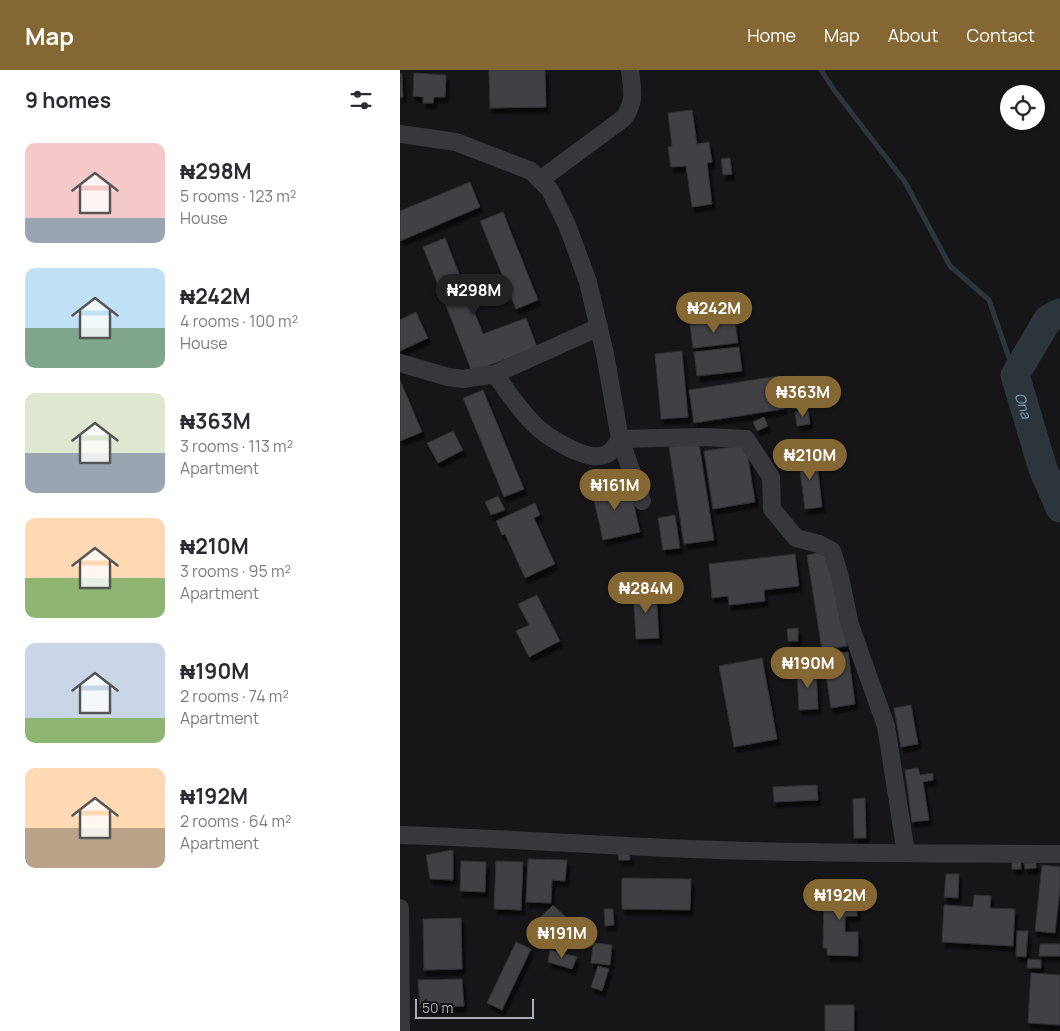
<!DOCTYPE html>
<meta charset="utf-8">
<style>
body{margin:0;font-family:Manrope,sans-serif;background:#f2f2f3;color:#2b2b33;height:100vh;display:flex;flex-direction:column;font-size:19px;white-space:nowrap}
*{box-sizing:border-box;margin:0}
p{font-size:16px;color:#7c7c81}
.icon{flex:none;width:28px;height:28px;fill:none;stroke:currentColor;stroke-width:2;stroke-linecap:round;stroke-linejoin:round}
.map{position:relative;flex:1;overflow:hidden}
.panel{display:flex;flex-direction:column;background:#fff;width:400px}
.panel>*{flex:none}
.fabs{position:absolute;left:600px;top:15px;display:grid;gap:10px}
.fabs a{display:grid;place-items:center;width:45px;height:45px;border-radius:50%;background:#fff;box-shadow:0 1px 4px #0004;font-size:25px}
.scale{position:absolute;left:15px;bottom:12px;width:119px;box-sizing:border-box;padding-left:5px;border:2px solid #a8adb8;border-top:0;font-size:14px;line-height:18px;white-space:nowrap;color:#a8adb8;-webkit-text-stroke:4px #111113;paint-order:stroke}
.price{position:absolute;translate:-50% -42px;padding:0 11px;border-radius:18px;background:#856733;color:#fff;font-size:16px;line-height:32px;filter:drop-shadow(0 1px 2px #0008)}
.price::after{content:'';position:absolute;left:50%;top:30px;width:15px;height:11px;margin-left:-8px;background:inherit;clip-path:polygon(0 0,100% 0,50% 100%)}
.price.active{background:#222;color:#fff}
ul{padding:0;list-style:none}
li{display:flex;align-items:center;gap:15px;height:125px;padding:0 25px}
li span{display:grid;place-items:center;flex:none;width:140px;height:100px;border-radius:10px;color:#555}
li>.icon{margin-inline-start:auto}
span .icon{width:60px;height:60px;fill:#fffc;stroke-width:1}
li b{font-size:21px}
h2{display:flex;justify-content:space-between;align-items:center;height:60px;padding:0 25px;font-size:21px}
header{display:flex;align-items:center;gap:30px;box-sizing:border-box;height:70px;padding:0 25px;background:#856733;color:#fff}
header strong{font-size:24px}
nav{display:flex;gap:28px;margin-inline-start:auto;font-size:18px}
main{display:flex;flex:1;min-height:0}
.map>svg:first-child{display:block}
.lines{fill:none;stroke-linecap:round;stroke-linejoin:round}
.stream{stroke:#2c353c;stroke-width:5}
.river{stroke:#2c353c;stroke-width:29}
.building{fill:#404145;stroke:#303034;filter:url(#shadow)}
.minor{stroke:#37383d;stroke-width:18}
.labels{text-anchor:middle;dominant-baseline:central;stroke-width:4;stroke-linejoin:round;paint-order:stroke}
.water-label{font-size:14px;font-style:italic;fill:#7f9bb3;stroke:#111113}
</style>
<header>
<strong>Map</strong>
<nav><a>Home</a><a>Map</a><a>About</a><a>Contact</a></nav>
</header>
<main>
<section class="panel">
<h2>9 homes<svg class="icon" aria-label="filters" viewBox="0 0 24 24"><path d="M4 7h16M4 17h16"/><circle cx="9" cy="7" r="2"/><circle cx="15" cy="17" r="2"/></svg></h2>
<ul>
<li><span style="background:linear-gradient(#f6c9c9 75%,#9aa5b1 0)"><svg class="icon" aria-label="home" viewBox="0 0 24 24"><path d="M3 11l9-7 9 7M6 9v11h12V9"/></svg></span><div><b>₦298M</b><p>5 rooms · 123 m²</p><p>House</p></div></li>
<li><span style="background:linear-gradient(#bfe0f5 60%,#7fa58c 0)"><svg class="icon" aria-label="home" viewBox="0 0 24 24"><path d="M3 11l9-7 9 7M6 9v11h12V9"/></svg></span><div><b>₦242M</b><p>4 rooms · 100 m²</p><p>House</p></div></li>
<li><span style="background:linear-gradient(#dfe7d0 60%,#9aa5b1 0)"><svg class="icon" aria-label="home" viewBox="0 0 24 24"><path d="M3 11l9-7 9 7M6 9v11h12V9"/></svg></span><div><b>₦363M</b><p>3 rooms · 113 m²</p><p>Apartment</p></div></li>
<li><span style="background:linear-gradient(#ffd9b3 60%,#8fb573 0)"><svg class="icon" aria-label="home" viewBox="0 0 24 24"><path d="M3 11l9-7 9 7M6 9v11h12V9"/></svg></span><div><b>₦210M</b><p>3 rooms · 95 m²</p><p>Apartment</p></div></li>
<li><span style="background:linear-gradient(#c9d6e8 75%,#8fb573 0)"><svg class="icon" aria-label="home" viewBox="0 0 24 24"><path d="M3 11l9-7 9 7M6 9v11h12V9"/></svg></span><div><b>₦190M</b><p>2 rooms · 74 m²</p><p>Apartment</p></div></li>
<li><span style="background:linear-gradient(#ffd9b3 60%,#b9a48a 0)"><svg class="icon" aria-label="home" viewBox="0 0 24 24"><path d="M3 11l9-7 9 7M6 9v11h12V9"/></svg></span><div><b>₦192M</b><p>2 rooms · 64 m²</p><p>Apartment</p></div></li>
</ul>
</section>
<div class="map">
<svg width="660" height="961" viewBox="0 0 660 961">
<defs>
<filter id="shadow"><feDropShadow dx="3" dy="5.5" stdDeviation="1" flood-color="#0009"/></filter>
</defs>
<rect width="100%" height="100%" fill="#161618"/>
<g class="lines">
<!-- stream -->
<path class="stream" d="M 421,0 L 434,20 L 505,112 L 550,196 L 589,230 L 615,305"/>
<!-- river -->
<path class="river" id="s1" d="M 660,243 L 648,249 L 615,305 L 643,399 L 660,438"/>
</g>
<!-- building -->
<g class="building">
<path d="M 89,0 L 145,0 L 146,37 L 90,38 Z"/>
<path d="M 2,3 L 3,27 L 0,27 L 0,4 Z"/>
<path d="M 14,3 L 46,5 L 45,27 L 34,27 L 33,33 L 23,33 L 23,27 L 13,26 Z"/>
<path d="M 292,40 L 297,74 L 309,72 L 312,92 L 307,93 L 312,134 L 292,137 L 286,96 L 271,97 L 268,77 L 272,76 L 268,43 Z"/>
<path d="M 330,88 L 332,104 L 323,105 L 321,89 Z"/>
<path d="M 70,112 L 80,137 L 0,171 L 0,141 Z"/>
<path d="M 103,142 L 138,230 L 116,239 L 80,151 Z"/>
<path d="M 45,168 L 83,264 L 126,248 L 137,277 L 72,302 L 23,177 Z"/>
<path d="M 324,234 L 326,245 L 294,248 L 293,238 Z"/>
<path d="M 16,242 L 28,268 L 0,281 L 0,250 Z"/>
<path d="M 335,249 L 338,273 L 293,278 L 290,255 Z"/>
<path d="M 339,277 L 342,301 L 297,306 L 294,282 Z"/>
<path d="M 282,281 L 288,347 L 261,349 L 255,284 Z"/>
<path d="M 378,306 L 384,339 L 294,353 L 289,320 Z"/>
<path d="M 399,306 L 405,336 L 393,339 L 386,308 Z"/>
<path d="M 0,310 L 22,362 L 0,371 Z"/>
<path d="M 83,320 L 124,419 L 104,427 L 63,328 Z"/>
<path d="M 408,340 L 410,354 L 397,356 L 395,342 Z"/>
<path d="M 364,347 L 368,356 L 357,361 L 353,352 Z"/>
<path d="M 53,361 L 63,380 L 38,393 L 27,373 Z"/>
<path d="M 299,373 L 314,470 L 284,474 L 269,377 Z"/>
<path d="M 346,375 L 355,432 L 313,439 L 304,381 Z"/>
<path d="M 416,383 L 422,437 L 405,439 L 398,386 Z"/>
<path d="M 207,413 L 209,418 L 229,413 L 240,462 L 203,470 L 191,417 Z"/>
<path d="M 98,426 L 105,440 L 91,445 L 85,432 Z"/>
<path d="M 135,433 L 140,445 L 134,448 L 155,494 L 125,508 L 105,464 L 102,465 L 96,451 Z"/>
<path d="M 275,445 L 280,478 L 263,480 L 258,448 Z"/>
<path d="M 430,481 L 447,576 L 422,580 L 407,485 Z"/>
<path d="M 395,484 L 399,516 L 364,520 L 365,531 L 329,535 L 328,526 L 312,528 L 309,494 Z"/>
<path d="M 256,519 L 259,568 L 236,569 L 233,521 Z"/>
<path d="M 137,525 L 160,571 L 129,587 L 116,561 L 129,555 L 118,534 Z"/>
<path d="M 398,558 L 398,571 L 388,571 L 387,559 Z"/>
<path d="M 448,582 L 455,634 L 431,638 L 423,585 Z"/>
<path d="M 362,588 L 377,669 L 334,677 L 319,596 Z"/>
<path d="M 416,598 L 418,639 L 399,640 L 397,599 Z"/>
<path d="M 511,635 L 518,674 L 501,677 L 494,638 Z"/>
<path d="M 518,698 L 520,705 L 533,703 L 533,710 L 523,712 L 529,750 L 512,752 L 505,700 Z"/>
<path d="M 417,715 L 418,730 L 374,732 L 373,717 Z"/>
<path d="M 465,728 L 466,768 L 454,768 L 453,729 Z"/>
<path d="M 53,780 L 53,810 L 30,809 L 26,785 Z"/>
<path d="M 229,781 L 230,790 L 219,790 L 218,782 Z"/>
<rect x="612" y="788" width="9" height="11"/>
<path d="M 128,789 L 167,790 L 165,811 L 152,810 L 151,833 L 126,832 Z"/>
<path d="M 61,791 L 86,792 L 85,822 L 60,821 Z"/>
<path d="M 96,791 L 123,792 L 121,840 L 94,839 Z"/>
<path d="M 624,793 L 636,793 L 636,798 L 625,799 Z"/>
<path d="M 642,795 L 660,797 L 660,818 L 655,863 L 635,861 Z"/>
<path d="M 546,804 L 559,804 L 558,828 L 544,827 Z"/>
<path d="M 222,808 L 291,809 L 290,840 L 222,839 Z"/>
<path d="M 424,817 L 457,818 L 457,846 L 445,846 L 445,862 L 458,862 L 458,886 L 427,885 L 427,878 L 423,878 Z"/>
<path d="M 574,825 L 591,826 L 590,838 L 615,839 L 613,876 L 542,872 L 544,835 L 573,837 Z"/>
<path d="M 153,835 L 168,849 L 140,874 L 129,858 Z"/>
<path d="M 204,839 L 213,839 L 214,855 L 205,856 Z"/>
<path d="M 61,848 L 62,899 L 24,900 L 23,849 Z"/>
<path d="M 617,861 L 628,861 L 626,887 L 616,886 Z"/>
<path d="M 116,872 L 131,879 L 102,940 L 87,933 Z"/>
<path d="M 193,873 L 212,875 L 210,895 L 191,893 Z"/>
<path d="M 640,874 L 660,874 L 660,886 L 639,886 Z"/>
<path d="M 150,880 L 177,887 L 172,899 L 148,892 Z"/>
<path d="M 628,889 L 641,890 L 641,898 L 627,898 Z"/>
<path d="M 198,896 L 209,899 L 202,921 L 191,917 Z"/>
<path d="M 631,903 L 660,905 L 660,955 L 628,953 Z"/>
<path d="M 62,909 L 64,936 L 20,938 L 18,910 Z"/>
<rect x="425" y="935" width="29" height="26"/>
</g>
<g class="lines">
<!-- minor -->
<g class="minor">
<path d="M 0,64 L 56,72 L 131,101 L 150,120 L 167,155 L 188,212 L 205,284 L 220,369 L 242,431"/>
<path d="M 140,110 L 224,48 C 236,31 232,19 230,0"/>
<path d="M 0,293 L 48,307 L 63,309 L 95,304 L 199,257"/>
<path d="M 95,304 C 107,321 118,338 133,353 C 145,366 186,392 204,385 C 212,383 216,376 220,369 L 302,367 L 346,369 L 371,407 L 372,439 L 396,468 L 419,474 L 432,481 L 440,507 L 450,555 L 486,656 L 506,783"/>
<path d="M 0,765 C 97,768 193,775 290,779 C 413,784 537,783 660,784"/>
<path d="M 0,838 L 1,961"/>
</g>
</g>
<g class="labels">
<!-- water labels -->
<g class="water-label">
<text stroke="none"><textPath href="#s1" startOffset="110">Ona</textPath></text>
</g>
</g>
</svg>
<div class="fabs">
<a><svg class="icon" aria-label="locate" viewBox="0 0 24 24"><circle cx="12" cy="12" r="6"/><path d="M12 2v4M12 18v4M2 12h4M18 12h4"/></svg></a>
</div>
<div class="scale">50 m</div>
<b class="price active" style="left:74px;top:246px">₦298M</b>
<b class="price" style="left:314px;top:264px">₦242M</b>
<b class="price" style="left:403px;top:348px">₦363M</b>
<b class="price" style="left:410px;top:411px">₦210M</b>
<b class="price" style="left:215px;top:441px">₦161M</b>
<b class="price" style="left:246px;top:544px">₦284M</b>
<b class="price" style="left:408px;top:619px">₦190M</b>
<b class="price" style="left:440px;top:851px">₦192M</b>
<b class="price" style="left:162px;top:889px">₦191M</b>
</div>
</main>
